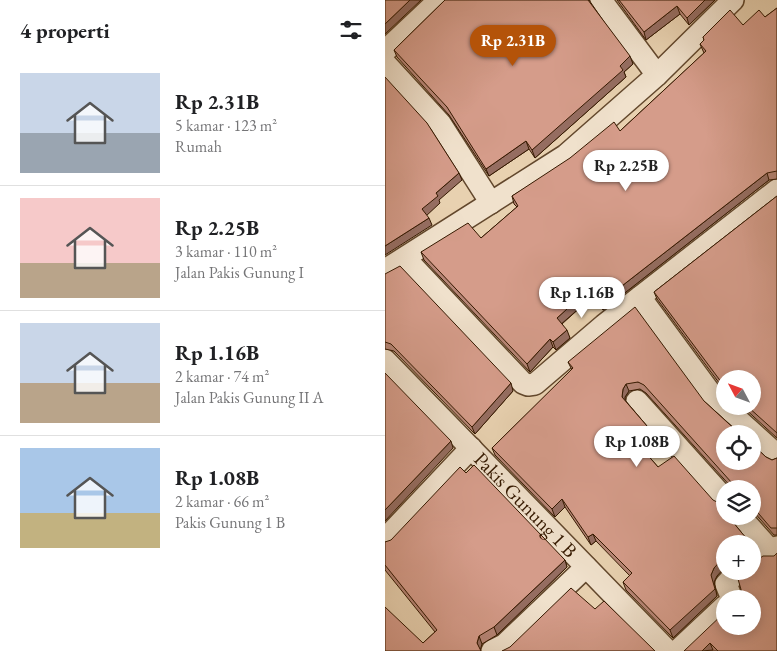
<!DOCTYPE html>
<html lang="id">
<meta charset="utf-8">
<style>
body{margin:0;font-family:"EB Garamond",serif;background:#f6f6f6;color:#202124;height:100vh;display:flex;flex-direction:column;font-size:19px;white-space:nowrap}
*{box-sizing:border-box;margin:0}
p{font-size:16px;color:#757577}
.icon{flex:none;width:28px;height:28px;fill:none;stroke:currentColor;stroke-width:2;stroke-linecap:round;stroke-linejoin:round}
.map{position:relative;flex:1;overflow:hidden}
.sheet{display:flex;flex-direction:column;background:#fff;width:385px}
.sheet>*{flex:none}
.needle{width:32px;rotate:311deg}
.fabs{position:absolute;left:331px;top:370px;display:grid;gap:10px}
.fabs a{display:grid;place-items:center;width:45px;height:45px;border-radius:50%;background:#fff;box-shadow:0 2px 12px #0003;font-size:25px}
.price{position:absolute;translate:-50% -42px;padding:0 11px;border-radius:18px;background:#fff;color:#222;font-size:16px;line-height:32px;filter:drop-shadow(0 1px 2px #0008)}
.price::after{content:'';position:absolute;left:50%;top:30px;width:15px;height:11px;margin-left:-8px;background:inherit;clip-path:polygon(0 0,100% 0,50% 100%)}
.price.on{background:#b45309;color:#fff}
ul{padding:0;list-style:none}
li{display:flex;align-items:center;gap:15px;height:125px;padding:0 20px}
li+li{border-top:1px solid #e0e0e0}
li span{display:grid;place-items:center;flex:none;width:140px;height:100px;border-radius:0px;color:#555}
li>.icon{margin-inline-start:auto}
span .icon{width:60px;height:60px;fill:#fffc;stroke-width:1}
li b{font-size:21px}
h2{display:flex;justify-content:space-between;align-items:center;height:60px;padding:0 20px;font-size:21px}
main{display:flex;flex:1;min-height:0}
.map>svg:first-child{display:block}
.lines{fill:none;stroke-linecap:round;stroke-linejoin:round}
.minor-casing{stroke:#62472c;stroke-width:24}
.minor{stroke:#f0e1cc;stroke-width:21}
.wall{fill:#b78677;stroke:#351900}
.shaded-wall{fill:#956d61;stroke:#351900}
.building{fill:#d59c8a;stroke:#351900}
.labels{text-anchor:middle;dominant-baseline:central;stroke-width:4.5;stroke-linejoin:round;paint-order:stroke}
.street-label{font-size:20px;fill:#351900;stroke:#f0e1cc}
</style>
<main>
<section class="sheet">
<h2>4 properti<svg class="icon" aria-label="filters" viewBox="0 0 24 24"><path d="M4 7h16M4 17h16"/><circle cx="9" cy="7" r="2"/><circle cx="15" cy="17" r="2"/></svg></h2>
<ul>
<li><span style="background:linear-gradient(#c9d6e8 60%,#9aa5b1 0)"><svg class="icon" aria-label="home" viewBox="0 0 24 24"><path d="M3 11l9-7 9 7M6 9v11h12V9"/></svg></span><div><b>Rp 2.31B</b><p>5 kamar · 123 m²</p><p>Rumah</p></div></li>
<li><span style="background:linear-gradient(#f6c9c9 65%,#b9a48a 0)"><svg class="icon" aria-label="home" viewBox="0 0 24 24"><path d="M3 11l9-7 9 7M6 9v11h12V9"/></svg></span><div><b>Rp 2.25B</b><p>3 kamar · 110 m²</p><p>Jalan Pakis Gunung I</p></div></li>
<li><span style="background:linear-gradient(#c9d6e8 60%,#b9a48a 0)"><svg class="icon" aria-label="home" viewBox="0 0 24 24"><path d="M3 11l9-7 9 7M6 9v11h12V9"/></svg></span><div><b>Rp 1.16B</b><p>2 kamar · 74 m²</p><p>Jalan Pakis Gunung II A</p></div></li>
<li><span style="background:linear-gradient(#a9c7e8 65%,#c2b280 0)"><svg class="icon" aria-label="home" viewBox="0 0 24 24"><path d="M3 11l9-7 9 7M6 9v11h12V9"/></svg></span><div><b>Rp 1.08B</b><p>2 kamar · 66 m²</p><p>Pakis Gunung 1 B</p></div></li>
</ul>
</section>
<div class="map">
<svg width="392" height="651" viewBox="0 0 392 651">
<rect width="100%" height="100%" fill="#e8d1b0"/>
<filter id="stains"><feTurbulence type="fractalNoise" baseFrequency=".004" numOctaves="4"/><feColorMatrix values="0 0 0 0 .2 0 0 0 0 .09 0 0 0 0 .02 0 0 0 .5 -.17"/></filter>
<radialGradient id="worn" r=".72"><stop offset=".6" stop-color="#630" stop-opacity="0"/><stop offset="1" stop-color="#630" stop-opacity=".3"/></radialGradient>
<g class="lines">
<!-- minor casing -->
<g class="minor-casing">
<g id="minor">
<path d="M 216,0 L 272,75"/>
<path d="M 0,51 L 54,0"/>
<path d="M 0,63 L 55,123 L 106,203"/>
<path d="M 20,258 L 138,383 L 143,385 L 150,384 L 219,325 L 392,190"/>
<path d="M 0,270 L 181,155 L 272,75 L 348,0"/>
<path d="M 255,297 L 330,399 L 392,455"/>
<path id="s1" d="M 0,360 L 283,651"/>
<path d="M 252,401 L 340,499"/>
<path d="M 355,516 L 387,552"/>
<path d="M 0,539 L 86,448"/>
<path d="M 368,558 L 377,551 L 387,552 L 392,547"/>
<path d="M 347,599 L 341,584 L 353,571"/>
<path d="M 107,651 L 119,645 L 201,567"/>
<path d="M 292,651 L 340,606"/>
</g>
</g>
<!-- minor -->
<use href="#minor" class="minor"/>
</g>
<!-- wall -->
<g class="wall">
<path d="M 60,0 L 204,0 L 248,64 L 239,72 L 241,77 L 150,158 L 144,149 L 104,176 L 64,115 L 12,57 L 9,50 Z"/>
<path d="M 232,0 L 330,0 L 304,25 L 295,14 L 261,40 Z"/>
<path d="M 392,8 L 392,179 L 384,180 L 218,310 L 207,297 L 177,324 L 185,338 L 171,350 L 168,347 L 145,372 L 39,260 L 36,252 L 96,238 L 132,207 L 129,204 L 127,196 L 235,131 L 319,53 L 315,44 L 319,40 L 318,37 L 358,25 L 380,17 Z"/>
<path d="M 392,196 L 392,438 L 357,406 L 368,406 L 340,379 L 340,391 L 272,299 L 269,292 Z"/>
<path d="M 0,274 L 128,391 L 90,434 L 9,351 L 0,349 Z"/>
<path d="M 183,362 L 319,401 L 381,457 L 387,460 L 392,458 L 392,535 L 389,535 L 368,511 L 368,489 L 348,489 L 261,393 L 255,389 L 244,391 L 240,397 L 240,400 L 262,426 L 265,434 L 253,444 L 273,467 L 340,516 L 343,516 L 361,538 L 364,544 L 340,544 L 332,576 L 329,582 L 332,596 L 288,638 L 241,590 L 238,582 L 245,576 L 211,541 L 206,545 L 180,507 L 170,517 L 110,455 L 107,448 L 187,370 Z"/>
<path d="M 0,542 L 180,560 L 182,567 L 112,635 L 97,644 L 38,643 L 50,632 L 0,570 Z"/>
<path d="M 389,556 L 392,651 L 299,651 L 340,626 Z"/>
</g>
<!-- shaded-wall -->
<g class="shaded-wall">
<path d="M 25,0 L 36,0 L 0,34 L 0,24 Z"/>
<path d="M 320,0 L 330,0 L 304,25 L 302,18 Z"/>
<path d="M 292,6 L 295,14 L 261,40 L 259,32 Z"/>
<path d="M 245,56 L 248,64 L 239,72 L 241,77 L 150,158 L 147,150 Z"/>
<path d="M 141,141 L 144,149 L 104,176 L 101,169 Z"/>
<path d="M 74,173 L 77,180 L 54,200 L 55,203 L 40,217 L 37,209 L 51,193 Z"/>
<path d="M 382,173 L 384,180 L 218,310 L 215,303 Z"/>
<path d="M 44,218 L 47,225 L 0,255 L 0,246 Z"/>
<path d="M 204,289 L 207,297 L 174,326 L 172,318 Z"/>
<path d="M 182,330 L 185,338 L 171,350 L 168,342 Z"/>
<path d="M 165,339 L 168,347 L 145,372 L 142,364 Z"/>
<path d="M 126,383 L 128,391 L 90,434 L 87,427 Z"/>
<path d="M 241,384 L 244,391 L 240,397 L 240,404 L 237,397 L 238,389 Z"/>
<path d="M 262,426 L 265,434 L 251,446 L 248,438 Z"/>
<path d="M 66,441 L 68,448 L 0,521 L 0,510 Z"/>
<path d="M 177,499 L 180,507 L 170,517 L 167,509 Z"/>
<path d="M 208,534 L 211,541 L 206,545 L 203,537 Z"/>
<path d="M 361,538 L 364,544 L 355,544 Z"/>
<path d="M 340,556 L 340,567 L 332,576 L 329,582 L 332,596 L 288,638 L 285,630 L 326,575 L 329,568 Z"/>
<path d="M 180,560 L 182,567 L 112,635 L 109,627 Z"/>
<path d="M 94,636 L 97,644 L 95,651 L 92,643 Z"/>
<path d="M 325,643 L 328,650 L 317,651 Z"/>
</g>
<!-- building -->
<g class="building">
<path d="M 0,0 L 25,0 L 0,24 Z"/>
<path d="M 60,0 L 203,0 L 245,56 L 235,66 L 238,70 L 147,150 L 141,141 L 101,169 L 62,107 L 9,50 Z"/>
<path d="M 234,0 L 320,0 L 302,18 L 292,6 L 259,32 Z"/>
<path d="M 392,8 L 392,171 L 382,173 L 215,303 L 204,289 L 172,318 L 182,330 L 168,342 L 165,339 L 142,364 L 36,252 L 83,223 L 96,238 L 133,206 L 127,196 L 185,158 L 229,122 L 235,131 L 321,51 L 315,44 L 319,40 L 318,37 L 345,10 L 358,25 L 374,10 L 380,17 Z"/>
<path d="M 0,77 L 42,123 L 74,173 L 51,193 L 53,196 L 37,209 L 44,218 L 0,246 Z"/>
<path d="M 392,196 L 392,433 L 362,406 L 368,406 L 368,379 L 340,379 L 340,386 L 337,383 L 269,292 Z"/>
<path d="M 15,266 L 126,383 L 87,427 L 6,344 L 0,342 L 0,274 Z"/>
<path d="M 250,307 L 319,401 L 355,434 L 340,434 L 340,461 L 368,461 L 368,445 L 381,457 L 387,460 L 392,458 L 392,528 L 386,528 L 368,507 L 368,489 L 349,489 L 347,483 L 259,385 L 253,382 L 241,384 L 238,389 L 237,397 L 262,426 L 248,438 L 273,467 L 289,456 L 328,500 L 334,503 L 340,503 L 340,516 L 343,516 L 361,538 L 355,544 L 340,544 L 340,556 L 329,568 L 326,575 L 330,589 L 285,630 L 238,582 L 247,573 L 208,534 L 203,537 L 177,499 L 167,509 L 107,448 L 188,368 L 183,362 Z"/>
<path d="M 0,373 L 66,441 L 0,510 Z"/>
<path d="M 89,465 L 180,560 L 109,627 L 94,636 L 92,643 L 96,651 L 0,651 L 0,607 L 38,643 L 52,630 L 0,565 L 0,542 L 6,540 L 75,467 L 81,473 Z"/>
<path d="M 392,553 L 392,651 L 333,651 L 325,643 L 317,651 L 299,651 L 340,612 L 340,626 L 368,626 L 368,599 L 354,599 L 357,593 L 353,579 L 360,571 L 368,571 L 368,563 L 378,556 L 389,556 Z"/>
<path d="M 186,588 L 210,609 L 219,601 L 270,651 L 117,651 L 125,647 Z"/>
</g>
<g class="labels">
<!-- street labels -->
<g class="street-label">
<text stroke="none"><textPath href="#s1" startOffset="202">Pakis Gunung 1 B</textPath></text>
</g>
</g>
<rect width="100%" height="100%" filter="url(#stains)"/>
<rect width="100%" height="100%" fill="url(#worn)"/>
</svg>
<div class="fabs">
<a><svg class="needle" viewBox="-14 -14 28 28"><path d="M0-13l5 13h-10z" fill="#e53935"/><path d="M0 13l5-13h-10z" fill="#757577"/></svg></a>
<a><svg class="icon" aria-label="locate" viewBox="0 0 24 24"><circle cx="12" cy="12" r="6"/><path d="M12 2v4M12 18v4M2 12h4M18 12h4"/></svg></a>
<a><svg class="icon" aria-label="layers" viewBox="0 0 24 24"><path d="M12 4l9 5-9 5-9-5zM3 14l9 5 9-5"/></svg></a>
<a>+</a>
<a>−</a>
</div>
<b class="price on" style="left:128px;top:67px">Rp 2.31B</b>
<b class="price" style="left:241px;top:192px">Rp 2.25B</b>
<b class="price" style="left:197px;top:319px">Rp 1.16B</b>
<b class="price" style="left:252px;top:468px">Rp 1.08B</b>
</div>
</main>
